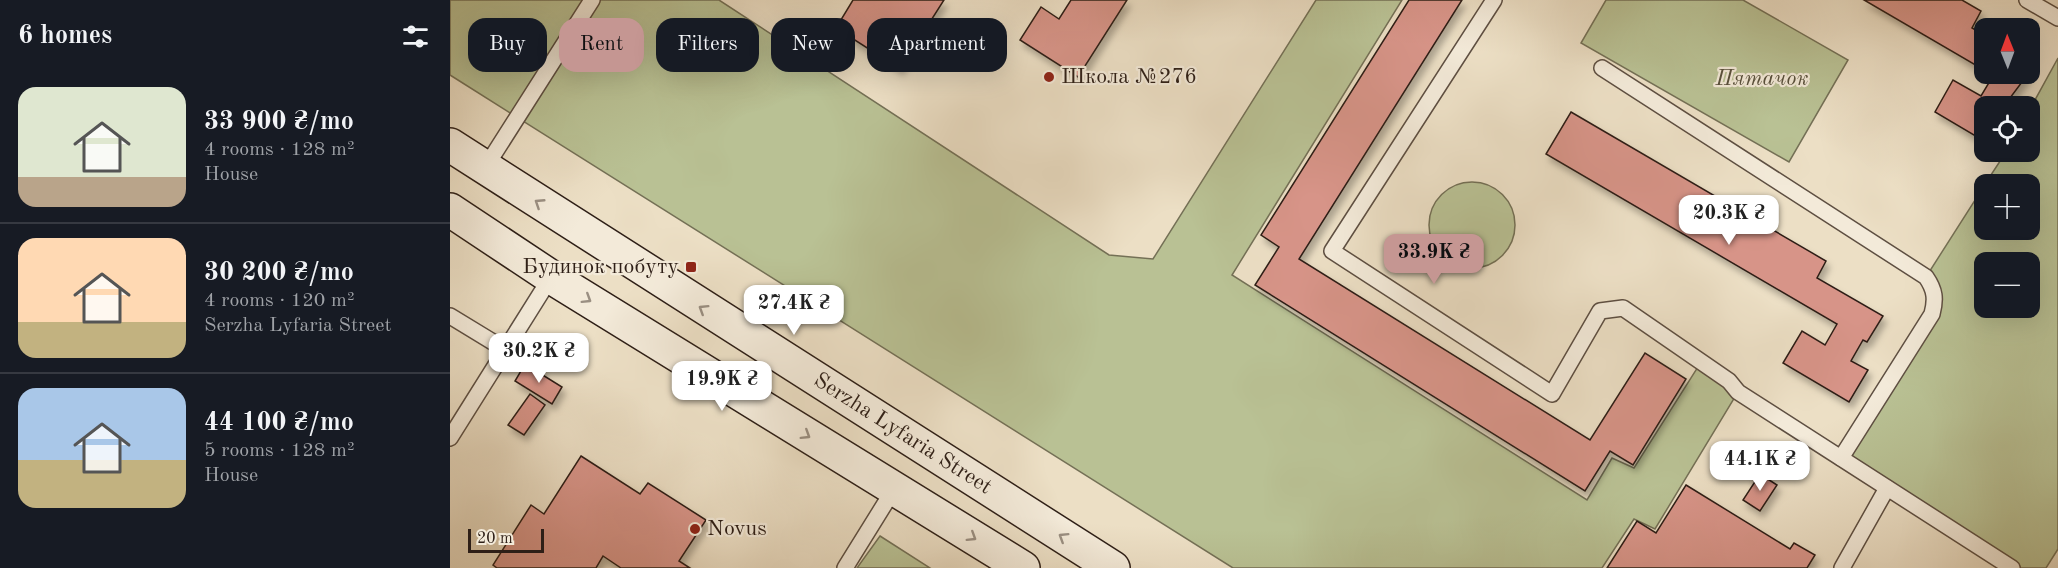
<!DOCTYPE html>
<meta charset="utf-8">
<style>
body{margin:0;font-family:"Old Standard TT",serif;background:#20242c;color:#f1f3f6;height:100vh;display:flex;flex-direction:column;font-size:22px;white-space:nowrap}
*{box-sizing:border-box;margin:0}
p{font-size:20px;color:#9ea1a6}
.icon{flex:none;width:33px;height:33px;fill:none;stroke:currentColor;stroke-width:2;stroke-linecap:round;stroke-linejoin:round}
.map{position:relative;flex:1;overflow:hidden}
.details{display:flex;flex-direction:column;background:#171b24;width:450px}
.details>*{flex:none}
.top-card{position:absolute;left:18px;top:18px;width:570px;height:54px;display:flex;gap:12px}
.needle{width:39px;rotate:359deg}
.tools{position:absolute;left:1524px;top:18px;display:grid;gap:12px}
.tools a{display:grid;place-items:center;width:66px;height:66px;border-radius:12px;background:#171b24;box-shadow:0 6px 24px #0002;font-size:30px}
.scale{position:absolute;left:18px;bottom:15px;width:76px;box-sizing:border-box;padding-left:6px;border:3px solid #2e1f17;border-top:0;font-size:16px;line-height:21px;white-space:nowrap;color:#2e1f17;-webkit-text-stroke:4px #f3ead9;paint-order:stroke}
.price{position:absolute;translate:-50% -51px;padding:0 14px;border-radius:12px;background:#fff;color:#222;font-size:20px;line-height:39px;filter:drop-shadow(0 2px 3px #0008)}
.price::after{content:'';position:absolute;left:50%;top:36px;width:18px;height:14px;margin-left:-9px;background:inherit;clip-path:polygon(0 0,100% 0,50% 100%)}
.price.on{background:#c59692;color:#111}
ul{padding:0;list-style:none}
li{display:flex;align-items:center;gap:18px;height:150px;padding:0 18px}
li+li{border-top:2px solid #363941}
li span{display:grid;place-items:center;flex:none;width:168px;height:120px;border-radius:18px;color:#555}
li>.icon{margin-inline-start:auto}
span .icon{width:72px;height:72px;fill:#fffc;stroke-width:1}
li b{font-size:26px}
h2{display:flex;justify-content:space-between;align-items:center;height:72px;padding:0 18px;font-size:26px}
.chip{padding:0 21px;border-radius:18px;background:#171b24;box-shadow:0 6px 24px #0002;font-size:21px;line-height:54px}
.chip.on{background:#c59692;color:#111}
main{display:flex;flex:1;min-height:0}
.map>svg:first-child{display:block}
.green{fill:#b9c194;stroke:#747056;stroke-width:1.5;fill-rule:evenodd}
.building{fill:#d79488;stroke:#2e1f17;stroke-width:1.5;filter:url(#shadow)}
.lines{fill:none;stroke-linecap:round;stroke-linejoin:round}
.lane-casing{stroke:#5e4f42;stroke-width:18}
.secondary-casing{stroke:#2e1f17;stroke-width:36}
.lane{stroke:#f3ead9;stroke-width:15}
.secondary{stroke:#f3ead9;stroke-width:33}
.oneway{stroke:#9a8f82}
.poi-dot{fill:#8f2418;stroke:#f3ead9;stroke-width:2}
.labels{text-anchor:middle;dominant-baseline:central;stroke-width:4.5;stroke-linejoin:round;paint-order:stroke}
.poi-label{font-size:22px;fill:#2e1f17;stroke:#f3ead9;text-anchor:start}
.park-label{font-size:22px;font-style:italic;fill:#58503c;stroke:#f3ead9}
.street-label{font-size:22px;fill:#2e1f17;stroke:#f3ead9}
</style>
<main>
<section class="details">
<h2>6 homes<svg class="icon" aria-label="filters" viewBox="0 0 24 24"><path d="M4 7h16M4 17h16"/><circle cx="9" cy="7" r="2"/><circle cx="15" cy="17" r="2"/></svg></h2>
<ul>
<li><span style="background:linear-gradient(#dfe7d0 75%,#b9a48a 0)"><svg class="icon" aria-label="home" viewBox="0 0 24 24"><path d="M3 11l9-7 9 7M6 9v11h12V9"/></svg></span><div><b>33 900 ₴/mo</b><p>4 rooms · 128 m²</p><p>House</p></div></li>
<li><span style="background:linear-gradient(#ffd9b3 70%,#c2b280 0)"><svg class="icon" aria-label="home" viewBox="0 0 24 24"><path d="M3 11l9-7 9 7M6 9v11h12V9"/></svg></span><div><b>30 200 ₴/mo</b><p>4 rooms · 120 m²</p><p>Serzha Lyfaria Street</p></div></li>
<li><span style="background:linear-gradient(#a9c7e8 60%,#c2b280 0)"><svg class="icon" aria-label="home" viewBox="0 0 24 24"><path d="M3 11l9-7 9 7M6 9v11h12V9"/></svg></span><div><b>44 100 ₴/mo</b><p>5 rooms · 128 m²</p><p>House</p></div></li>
</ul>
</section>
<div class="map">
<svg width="1608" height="568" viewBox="0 0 1608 568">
<defs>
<filter id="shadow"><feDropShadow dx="3.5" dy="6" stdDeviation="3" flood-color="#0004"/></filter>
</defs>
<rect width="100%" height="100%" fill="#ecdfc5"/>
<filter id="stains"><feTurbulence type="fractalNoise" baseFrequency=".00333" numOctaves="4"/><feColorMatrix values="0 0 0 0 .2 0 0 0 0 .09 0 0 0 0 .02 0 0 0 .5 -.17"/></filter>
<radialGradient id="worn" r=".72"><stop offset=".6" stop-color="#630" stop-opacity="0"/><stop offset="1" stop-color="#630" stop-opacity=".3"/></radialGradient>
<!-- green -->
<g class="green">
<path d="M 0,0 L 269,0 L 659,255 L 703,259 L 866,0 L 952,0 L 782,275 L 1137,500 L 1162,458 L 1184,468 L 1251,362 L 1288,392 L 1205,529 L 1184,519 L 1152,568 L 783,568 L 0,75 Z"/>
<path d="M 1156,0 L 1293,0 L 1398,60 L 1339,162 L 1131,43 Z"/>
<path d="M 1608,58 L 1608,549 L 1596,568 L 1562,568 L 1391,458 L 1482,314 L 1476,277 L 1534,186 L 1534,230 L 1580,230 L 1580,184 L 1535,184 L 1556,152 L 1580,152 L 1580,109 ZM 1534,262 L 1580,262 L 1580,308 L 1534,308 Z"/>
<circle cx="1022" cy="225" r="43"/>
<path d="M 430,536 L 480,568 L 407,568 Z"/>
</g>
<!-- building -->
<g class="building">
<path d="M 403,0 L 494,0 L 450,69 L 386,28 Z"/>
<path d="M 621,0 L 677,0 L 628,77 L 570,40 L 591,7 L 609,19 Z"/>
<path d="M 959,0 L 1012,0 L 849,259 L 1140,440 L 1195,353 L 1236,379 L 1183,465 L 1160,451 L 1135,491 L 805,285 L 829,247 L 811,235 Z"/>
<path d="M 1414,0 L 1512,0 L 1531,11 L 1522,28 L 1534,35 L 1534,70 Z"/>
<path d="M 1540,74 L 1578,74 L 1554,106 L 1534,106 L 1534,141 L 1485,112 L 1503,80 L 1531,96 L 1543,76 Z"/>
<path d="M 1121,112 L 1376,261 L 1367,278 L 1433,316 L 1417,342 L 1413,340 L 1401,361 L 1418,370 L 1399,402 L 1333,363 L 1352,331 L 1375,345 L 1387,324 L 1096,154 Z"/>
<path d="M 75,364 L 112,387 L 102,404 L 65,381 Z"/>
<path d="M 80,394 L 95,405 L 74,435 L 58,425 Z"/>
<path d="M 131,456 L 190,494 L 198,483 L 256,520 L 229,561 L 240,568 L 171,568 L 153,556 L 146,568 L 47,568 L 43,565 L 81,505 L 94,514 Z"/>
<path d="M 1310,474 L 1327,485 L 1310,511 L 1293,500 Z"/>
<path d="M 1236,485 L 1340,549 L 1344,543 L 1365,555 L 1357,568 L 1157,568 L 1187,521 L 1206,533 Z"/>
</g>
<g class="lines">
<!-- lane casing -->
<g class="lane-casing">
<g id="lane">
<path d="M 1044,0 L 882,251 L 1102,394 L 1150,311 L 1173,308 L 1279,381 L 1288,392 L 1562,568"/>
<path d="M 1577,0 L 1608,18"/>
<path d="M 1152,68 L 1476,277 C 1485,290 1486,299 1482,314 L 1391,458"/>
<path d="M 35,168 L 142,0"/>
<path d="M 0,316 L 56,350"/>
<path d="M 0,438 L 101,277"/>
<path d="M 395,568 L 444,489"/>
<path d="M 1392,568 L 1437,488"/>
</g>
</g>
<!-- secondary casing -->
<g class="secondary-casing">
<g id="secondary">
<path id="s1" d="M 0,145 L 663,568"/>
<path d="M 0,210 L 101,277 L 573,568"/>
</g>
</g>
<!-- lane -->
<use href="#lane" class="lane"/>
<!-- secondary -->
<use href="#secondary" class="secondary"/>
</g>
<!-- one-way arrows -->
<defs><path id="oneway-chevron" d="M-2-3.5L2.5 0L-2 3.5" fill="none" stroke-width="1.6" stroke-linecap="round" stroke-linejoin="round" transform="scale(1.5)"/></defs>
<g class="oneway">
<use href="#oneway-chevron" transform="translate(89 203) rotate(-147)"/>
<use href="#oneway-chevron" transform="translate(137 299) rotate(32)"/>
<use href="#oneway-chevron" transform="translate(253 309) rotate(-148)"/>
<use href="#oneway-chevron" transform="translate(356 435) rotate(32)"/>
<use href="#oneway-chevron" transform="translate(522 537) rotate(32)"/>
<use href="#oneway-chevron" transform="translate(613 537) rotate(-148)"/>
</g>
<!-- markers -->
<g class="poi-dot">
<circle cx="599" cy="77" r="6"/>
<rect x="235" y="261" width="12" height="12" rx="3"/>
<circle cx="245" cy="529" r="6"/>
</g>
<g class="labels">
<!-- poi labels -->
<g class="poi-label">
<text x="611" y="77">Школа №276</text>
<text x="229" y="267" text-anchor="end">Будинок побуту</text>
<text x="257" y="529">Novus</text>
</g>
<!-- park labels -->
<g class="park-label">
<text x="1312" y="79">Пятачок</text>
</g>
<!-- street labels -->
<g class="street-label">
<text stroke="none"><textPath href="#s1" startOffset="537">Serzha Lyfaria Street</textPath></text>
</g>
</g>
<rect width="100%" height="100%" filter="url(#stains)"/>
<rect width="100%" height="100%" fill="url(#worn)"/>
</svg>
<div class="tools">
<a><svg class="needle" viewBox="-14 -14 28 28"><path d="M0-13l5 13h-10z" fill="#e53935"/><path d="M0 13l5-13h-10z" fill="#9ea1a6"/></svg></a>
<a><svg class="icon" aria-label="locate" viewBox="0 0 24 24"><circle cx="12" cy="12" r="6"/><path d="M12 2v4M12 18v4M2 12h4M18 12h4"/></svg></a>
<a>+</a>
<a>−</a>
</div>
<div class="scale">20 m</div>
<b class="price" style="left:1279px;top:246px">20.3K ₴</b>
<b class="price on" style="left:984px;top:285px">33.9K ₴</b>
<b class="price" style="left:344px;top:336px">27.4K ₴</b>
<b class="price" style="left:89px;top:384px">30.2K ₴</b>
<b class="price" style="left:272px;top:412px">19.9K ₴</b>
<b class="price" style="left:1310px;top:492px">44.1K ₴</b>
<div class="top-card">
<a class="chip">Buy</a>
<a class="chip on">Rent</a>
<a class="chip">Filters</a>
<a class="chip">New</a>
<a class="chip">Apartment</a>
</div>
</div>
</main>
